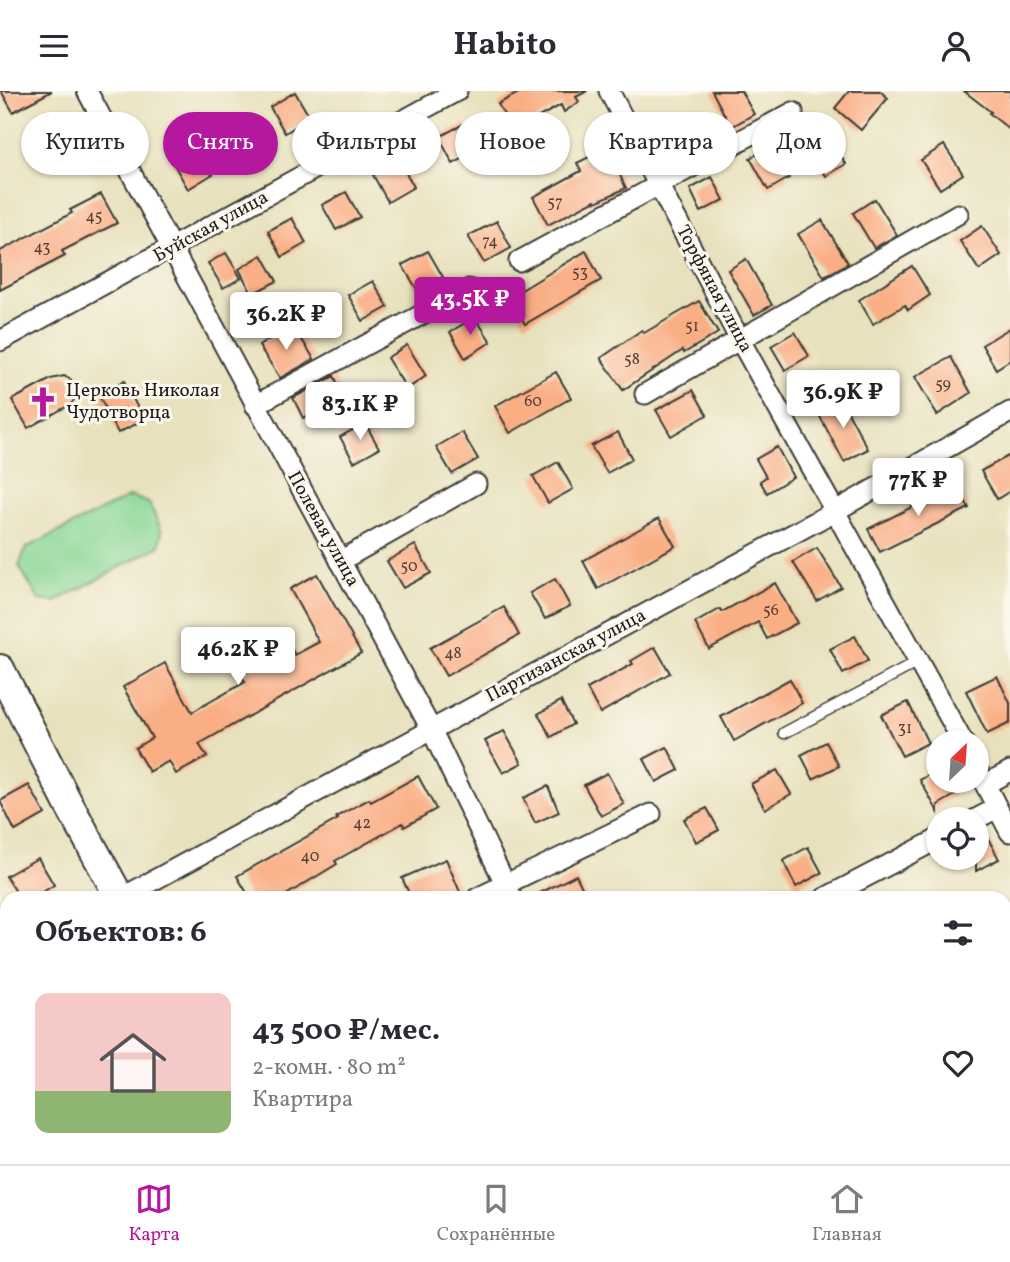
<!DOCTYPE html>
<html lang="ru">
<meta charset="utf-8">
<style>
body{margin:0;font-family:Vollkorn,serif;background:#f2f2f3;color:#2b2b33;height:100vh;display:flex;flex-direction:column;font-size:26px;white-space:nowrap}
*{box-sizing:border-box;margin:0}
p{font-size:23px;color:#7c7c81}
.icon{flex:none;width:38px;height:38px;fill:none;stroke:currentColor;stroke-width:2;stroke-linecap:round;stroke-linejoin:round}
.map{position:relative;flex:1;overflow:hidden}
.side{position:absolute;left:0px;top:800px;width:1012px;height:275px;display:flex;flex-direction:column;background:#fff;border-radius:21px 21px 0 0;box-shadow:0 2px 5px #0004}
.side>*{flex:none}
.top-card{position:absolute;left:21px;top:21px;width:970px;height:63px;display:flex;gap:14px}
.needle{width:46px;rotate:25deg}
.fabs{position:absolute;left:926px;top:639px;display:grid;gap:14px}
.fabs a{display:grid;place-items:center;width:63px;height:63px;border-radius:50%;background:#fff;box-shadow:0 2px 5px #0004;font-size:35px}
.price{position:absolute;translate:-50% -60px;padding:0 16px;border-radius:7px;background:#fff;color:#222;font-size:23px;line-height:46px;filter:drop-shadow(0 2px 4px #0008)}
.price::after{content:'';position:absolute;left:50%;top:42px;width:21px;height:16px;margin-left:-10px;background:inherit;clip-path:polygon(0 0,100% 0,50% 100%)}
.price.active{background:#b5179e;color:#fff}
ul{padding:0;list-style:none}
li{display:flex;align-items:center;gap:21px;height:175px;padding:0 35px}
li+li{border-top:2px solid #e1e1e2}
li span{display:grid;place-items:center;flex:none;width:196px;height:140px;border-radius:14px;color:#555}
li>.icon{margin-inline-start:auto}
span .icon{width:84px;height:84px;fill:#fffc;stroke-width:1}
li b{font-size:30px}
h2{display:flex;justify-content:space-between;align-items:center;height:84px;padding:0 35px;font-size:30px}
.chip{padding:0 24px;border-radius:32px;background:#fff;box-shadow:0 2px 5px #0004;font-size:24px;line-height:63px}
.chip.active{background:#b5179e;color:#fff}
header{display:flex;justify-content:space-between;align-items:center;height:91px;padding:0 35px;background:#fff;font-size:32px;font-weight:700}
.dock{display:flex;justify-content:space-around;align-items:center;height:98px;border-top:2px solid #e1e1e2;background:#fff;font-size:19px;color:#7c7c81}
.dock a{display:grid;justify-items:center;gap:4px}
.dock .active{color:#b5179e}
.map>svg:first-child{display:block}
.green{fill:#89d796;stroke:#527a59;stroke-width:2}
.building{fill:#faae84}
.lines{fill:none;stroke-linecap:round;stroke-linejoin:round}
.lane-casing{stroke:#3b3a34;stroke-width:13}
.street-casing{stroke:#3b3a34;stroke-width:23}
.secondary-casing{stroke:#3b3a34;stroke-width:32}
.lane{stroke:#fff;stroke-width:10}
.street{stroke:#fff;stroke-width:19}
.secondary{stroke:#fff;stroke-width:28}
.labels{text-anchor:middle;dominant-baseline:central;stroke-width:6;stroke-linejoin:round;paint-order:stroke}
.number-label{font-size:16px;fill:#544036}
.street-label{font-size:19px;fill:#1c1c1c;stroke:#fbf7ec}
.poi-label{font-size:19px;fill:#1c1c1c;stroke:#fbf7ec;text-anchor:start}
</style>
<header><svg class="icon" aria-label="menu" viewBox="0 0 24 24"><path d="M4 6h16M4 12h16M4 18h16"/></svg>Habito<svg class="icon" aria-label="person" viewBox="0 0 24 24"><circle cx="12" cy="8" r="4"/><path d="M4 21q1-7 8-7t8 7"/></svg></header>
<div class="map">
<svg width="1010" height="1073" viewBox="0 0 1010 1073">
<rect width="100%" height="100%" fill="#fbf7ec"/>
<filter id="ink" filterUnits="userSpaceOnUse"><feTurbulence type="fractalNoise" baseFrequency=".0143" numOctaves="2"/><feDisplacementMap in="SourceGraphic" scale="14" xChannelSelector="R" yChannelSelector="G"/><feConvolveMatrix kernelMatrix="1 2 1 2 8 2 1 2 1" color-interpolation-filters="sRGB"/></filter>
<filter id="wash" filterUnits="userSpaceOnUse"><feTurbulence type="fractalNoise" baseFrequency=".00686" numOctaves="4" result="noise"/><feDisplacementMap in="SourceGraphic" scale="28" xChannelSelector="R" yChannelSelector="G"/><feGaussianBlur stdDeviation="1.57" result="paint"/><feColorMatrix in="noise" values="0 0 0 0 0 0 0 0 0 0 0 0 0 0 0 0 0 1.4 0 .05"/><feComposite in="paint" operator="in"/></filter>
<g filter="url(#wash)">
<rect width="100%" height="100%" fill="#e8e1bd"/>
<!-- green -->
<path class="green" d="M 130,405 L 149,412 L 162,440 L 160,455 L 55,511 L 39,509 L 19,475 L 26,457 Z"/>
<g id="blocks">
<!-- building -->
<g class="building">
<path d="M 1,0 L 52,0 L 13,21 Z"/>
<path d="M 522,0 L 587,0 L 576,6 L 579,11 L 564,21 L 561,14 L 513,40 L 498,13 Z"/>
<path d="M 712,0 L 741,0 L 754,23 L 731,36 Z"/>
<path d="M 849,0 L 880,0 L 888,7 L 861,39 L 835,17 Z"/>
<path d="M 964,0 L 1010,0 L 1010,39 L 989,22 L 991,21 Z"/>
<path d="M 295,1 L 310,27 L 285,42 L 270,16 Z"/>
<path d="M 683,23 L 701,55 L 669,74 L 650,41 Z"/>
<path d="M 65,31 L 82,59 L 51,77 L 35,48 Z"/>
<path d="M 465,32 L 479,59 L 453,73 L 439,46 Z"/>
<path d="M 828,44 L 846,73 L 826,85 L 808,56 Z"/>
<path d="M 194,51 L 213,83 L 188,98 L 169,65 Z"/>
<path d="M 944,54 L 963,83 L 940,98 L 921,69 Z"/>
<path d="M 770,55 L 789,87 L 768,99 L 750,67 Z"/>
<path d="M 607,57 L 626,97 L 596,111 L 595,109 L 548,134 L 533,106 L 581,80 L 577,72 Z"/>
<path d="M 399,70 L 414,96 L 388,111 L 373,84 Z"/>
<path d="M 712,86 L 724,109 L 701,121 L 690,98 Z"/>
<path d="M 346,101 L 360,126 L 336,139 L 322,114 Z"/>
<path d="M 101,103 L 117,132 L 62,160 L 65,165 L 0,199 L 0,160 L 72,122 L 70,119 Z"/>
<path d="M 875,108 L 897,144 L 874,157 L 853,122 Z"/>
<path d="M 292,127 L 306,152 L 282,166 L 268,140 Z"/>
<path d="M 822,129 L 848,172 L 824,186 L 798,143 Z"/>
<path d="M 497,130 L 511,157 L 484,172 L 468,145 Z"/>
<path d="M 982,135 L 1001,164 L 979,179 L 960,150 Z"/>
<path d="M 428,160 L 443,186 L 418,200 L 402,174 Z"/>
<path d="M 586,160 L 601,189 L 525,233 L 510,206 Z"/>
<path d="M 226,162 L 241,187 L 223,197 L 208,172 Z"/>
<path d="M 262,164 L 277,190 L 252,203 L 239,178 Z"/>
<path d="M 746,168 L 772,214 L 754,224 L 728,179 Z"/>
<path d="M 912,175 L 930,204 L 908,219 L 905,214 L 873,233 L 859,209 Z"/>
<path d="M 373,190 L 388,216 L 363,230 L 348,204 Z"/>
<path d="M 699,210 L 718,242 L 684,262 L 683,259 L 623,299 L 601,267 L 642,239 L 644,242 Z"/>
<path d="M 475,226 L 491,251 L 465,267 L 450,241 Z"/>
<path d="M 292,233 L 314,268 L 280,287 L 259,255 Z"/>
<path d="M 1010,237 L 1010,269 L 996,278 L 982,254 Z"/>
<path d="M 795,241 L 809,265 L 785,279 L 771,255 Z"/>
<path d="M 407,254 L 426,285 L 407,298 L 387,267 Z"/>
<path d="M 951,266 L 971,302 L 937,324 L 915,286 Z"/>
<path d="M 556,281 L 571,307 L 510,342 L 495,315 Z"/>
<path d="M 64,285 L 70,288 L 79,299 L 74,309 L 71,313 L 28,337 L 12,309 L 51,288 Z"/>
<path d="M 334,285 L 345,308 L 303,327 L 293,307 Z"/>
<path d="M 124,290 L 144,329 L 118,342 L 98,303 Z"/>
<path d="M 693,299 L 707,324 L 671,345 L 656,319 Z"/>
<path d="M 841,308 L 868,358 L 844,371 L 817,320 Z"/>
<path d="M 365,332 L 379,357 L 354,371 L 340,346 Z"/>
<path d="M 462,341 L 478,368 L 452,383 L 436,356 Z"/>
<path d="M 618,341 L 632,368 L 607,382 L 591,355 Z"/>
<path d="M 777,356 L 793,386 L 767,402 L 760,390 L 766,386 L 756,368 Z"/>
<path d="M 1010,364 L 1010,400 L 997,408 L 981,380 Z"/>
<path d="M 558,371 L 573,398 L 548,412 L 533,385 Z"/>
<path d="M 956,394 L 969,417 L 880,461 L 868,438 Z"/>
<path d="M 659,427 L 675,455 L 598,498 L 583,470 Z"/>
<path d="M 415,454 L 431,482 L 403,497 L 387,470 Z"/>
<path d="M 817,457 L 841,496 L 817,510 L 793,471 Z"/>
<path d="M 317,483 L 361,562 L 199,653 L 207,666 L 176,683 L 169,670 L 149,681 L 135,657 L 152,647 L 123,596 L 165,572 L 192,621 L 245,591 L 241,584 L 290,556 L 295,564 L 319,551 L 290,498 Z"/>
<path d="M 555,488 L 570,515 L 545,528 L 530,502 Z"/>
<path d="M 775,492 L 797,532 L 767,548 L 758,531 L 709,558 L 695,532 L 720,518 L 722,521 Z"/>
<path d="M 504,516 L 519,544 L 446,585 L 430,557 Z"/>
<path d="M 855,545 L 868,570 L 843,583 L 830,558 Z"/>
<path d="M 655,556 L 670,582 L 600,622 L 587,598 L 633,573 L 631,570 Z"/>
<path d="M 997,585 L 1010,612 L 1010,632 L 987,643 L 966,600 Z"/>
<path d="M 790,588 L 802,612 L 734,650 L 721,626 Z"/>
<path d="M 561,610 L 573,633 L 551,646 L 538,623 Z"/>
<path d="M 908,611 L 928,652 L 902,665 L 881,624 Z"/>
<path d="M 504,640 L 522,672 L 503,682 L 485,650 Z"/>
<path d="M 826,651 L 839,675 L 813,688 L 801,664 Z"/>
<path d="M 667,656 L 679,679 L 656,691 L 644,668 Z"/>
<path d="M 777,679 L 791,703 L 765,718 L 751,693 Z"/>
<path d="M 938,679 L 938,690 L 954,690 L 960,701 L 938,714 L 938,721 L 920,689 Z"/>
<path d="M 607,682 L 624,713 L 601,725 L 584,694 Z"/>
<path d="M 418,685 L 436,718 L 404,736 L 403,732 L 335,770 L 337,773 L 281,807 L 250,807 L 237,785 L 338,728 L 336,726 L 369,708 L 371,711 Z"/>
<path d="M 29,694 L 45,723 L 15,740 L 0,710 Z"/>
<path d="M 548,695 L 559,721 L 535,732 L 523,707 Z"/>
<path d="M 707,717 L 719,739 L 696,751 L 684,728 Z"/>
<path d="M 983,738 L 999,768 L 976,780 L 976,740 Z"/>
<path d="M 808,756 L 822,782 L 796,796 L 783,770 Z"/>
<path d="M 38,767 L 54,794 L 33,807 L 20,807 L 6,785 Z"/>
<path d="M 446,768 L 460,801 L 448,807 L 411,807 L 402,787 Z"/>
<path d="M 576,784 L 587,807 L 530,807 Z"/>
</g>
</g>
</g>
<g filter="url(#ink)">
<use href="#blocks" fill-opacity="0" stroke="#3b3a34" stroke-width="2"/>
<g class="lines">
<!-- lane casing -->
<g class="lane-casing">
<path id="lane" d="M 784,642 L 920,570"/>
</g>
<!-- street casing -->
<g class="street-casing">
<g id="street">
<path d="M 87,0 L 431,638 L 512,807"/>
<path d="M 609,0 L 740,249 L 963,651"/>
<path d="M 519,170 L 793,21"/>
<path d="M 0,250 L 457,0"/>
<path d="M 645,303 L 958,123"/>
<path d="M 255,314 L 469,198"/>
<path d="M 340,470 L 476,393"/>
<path d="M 976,676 L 1010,741"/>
<path d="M 986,693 L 1010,680"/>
<path d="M 976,728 L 997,717"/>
<path d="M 121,807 L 837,419 L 1010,321"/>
<path d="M 477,807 L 651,723"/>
<path d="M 825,807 L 938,748"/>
<path d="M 1004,872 L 1010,869"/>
<path d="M 0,873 L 7,870"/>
<path d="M 328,1068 L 329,1073"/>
<path d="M 631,1068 L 634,1073"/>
</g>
</g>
<!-- secondary casing -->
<g class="secondary-casing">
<g id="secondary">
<path d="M 0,578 L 67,710 L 120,807"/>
<path d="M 156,1068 L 157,1073"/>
</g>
</g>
<!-- lane -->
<use href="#lane" class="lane"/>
<!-- street -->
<use href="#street" class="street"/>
<!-- secondary -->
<use href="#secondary" class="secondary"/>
</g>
</g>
<!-- icons -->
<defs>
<g id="church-bare" transform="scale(2.415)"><path d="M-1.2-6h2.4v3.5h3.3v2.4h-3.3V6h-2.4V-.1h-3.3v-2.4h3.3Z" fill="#b5179e" stroke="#fbf7ec" stroke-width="2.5" paint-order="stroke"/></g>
</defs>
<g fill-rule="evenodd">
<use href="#church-bare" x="43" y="311"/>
</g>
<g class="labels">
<!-- number labels -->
<g class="number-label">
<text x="555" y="112">57</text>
<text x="94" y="126">45</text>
<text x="490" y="151">74</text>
<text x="42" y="157">43</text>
<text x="580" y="182">53</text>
<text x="692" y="236">51</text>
<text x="632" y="269">58</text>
<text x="943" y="294">59</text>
<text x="533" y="311">60</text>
<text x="409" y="476">50</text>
<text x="771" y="520">56</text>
<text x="453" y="563">48</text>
<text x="905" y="638">31</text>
<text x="362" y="733">42</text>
<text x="310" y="766">40</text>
</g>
<!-- street labels -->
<g class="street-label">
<text transform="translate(211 136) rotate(-29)">Буйская улица</text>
<text transform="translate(714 198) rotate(62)">Торфяная улица</text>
<text transform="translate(323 438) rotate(61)">Полевая улица</text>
<text transform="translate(566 565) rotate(-28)">Партизанская улица</text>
</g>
<!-- poi labels -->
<g class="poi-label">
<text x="66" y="300">Церковь Николая<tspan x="66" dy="22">Чудотворца</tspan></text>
</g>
</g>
</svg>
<div class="fabs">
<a><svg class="needle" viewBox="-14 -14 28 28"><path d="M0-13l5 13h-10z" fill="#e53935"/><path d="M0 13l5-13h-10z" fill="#7c7c81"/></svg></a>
<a><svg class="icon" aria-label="locate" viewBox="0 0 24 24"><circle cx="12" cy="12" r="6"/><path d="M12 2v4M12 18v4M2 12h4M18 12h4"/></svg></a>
</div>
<b class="price active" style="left:470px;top:246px">43.5K ₽</b>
<b class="price" style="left:286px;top:261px">36.2K ₽</b>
<b class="price" style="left:843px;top:339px">36.9K ₽</b>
<b class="price" style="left:360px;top:351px">83.1K ₽</b>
<b class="price" style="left:918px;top:427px">77K ₽</b>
<b class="price" style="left:238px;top:596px">46.2K ₽</b>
<div class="top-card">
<a class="chip">Купить</a>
<a class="chip active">Снять</a>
<a class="chip">Фильтры</a>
<a class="chip">Новое</a>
<a class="chip">Квартира</a>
<a class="chip">Дом</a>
</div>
<section class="side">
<h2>Объектов: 6<svg class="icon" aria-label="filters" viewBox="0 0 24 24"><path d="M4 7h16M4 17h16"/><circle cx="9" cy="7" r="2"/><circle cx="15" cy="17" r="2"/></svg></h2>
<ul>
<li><span style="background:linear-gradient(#f6c9c9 70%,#8fb573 0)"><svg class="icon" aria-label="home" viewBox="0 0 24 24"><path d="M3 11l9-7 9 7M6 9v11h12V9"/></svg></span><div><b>43 500 ₽/мес.</b><p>2-комн. · 80 m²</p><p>Квартира</p></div><svg class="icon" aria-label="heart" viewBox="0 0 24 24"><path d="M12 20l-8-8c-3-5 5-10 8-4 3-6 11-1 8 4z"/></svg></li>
</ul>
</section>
</div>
<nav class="dock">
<a class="active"><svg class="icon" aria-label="map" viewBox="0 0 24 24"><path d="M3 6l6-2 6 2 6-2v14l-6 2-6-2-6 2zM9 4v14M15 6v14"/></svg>Карта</a>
<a><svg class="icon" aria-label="saved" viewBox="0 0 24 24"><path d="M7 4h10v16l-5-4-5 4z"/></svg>Сохранённые</a>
<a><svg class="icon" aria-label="home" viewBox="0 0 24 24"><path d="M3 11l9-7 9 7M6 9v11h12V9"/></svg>Главная</a>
</nav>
